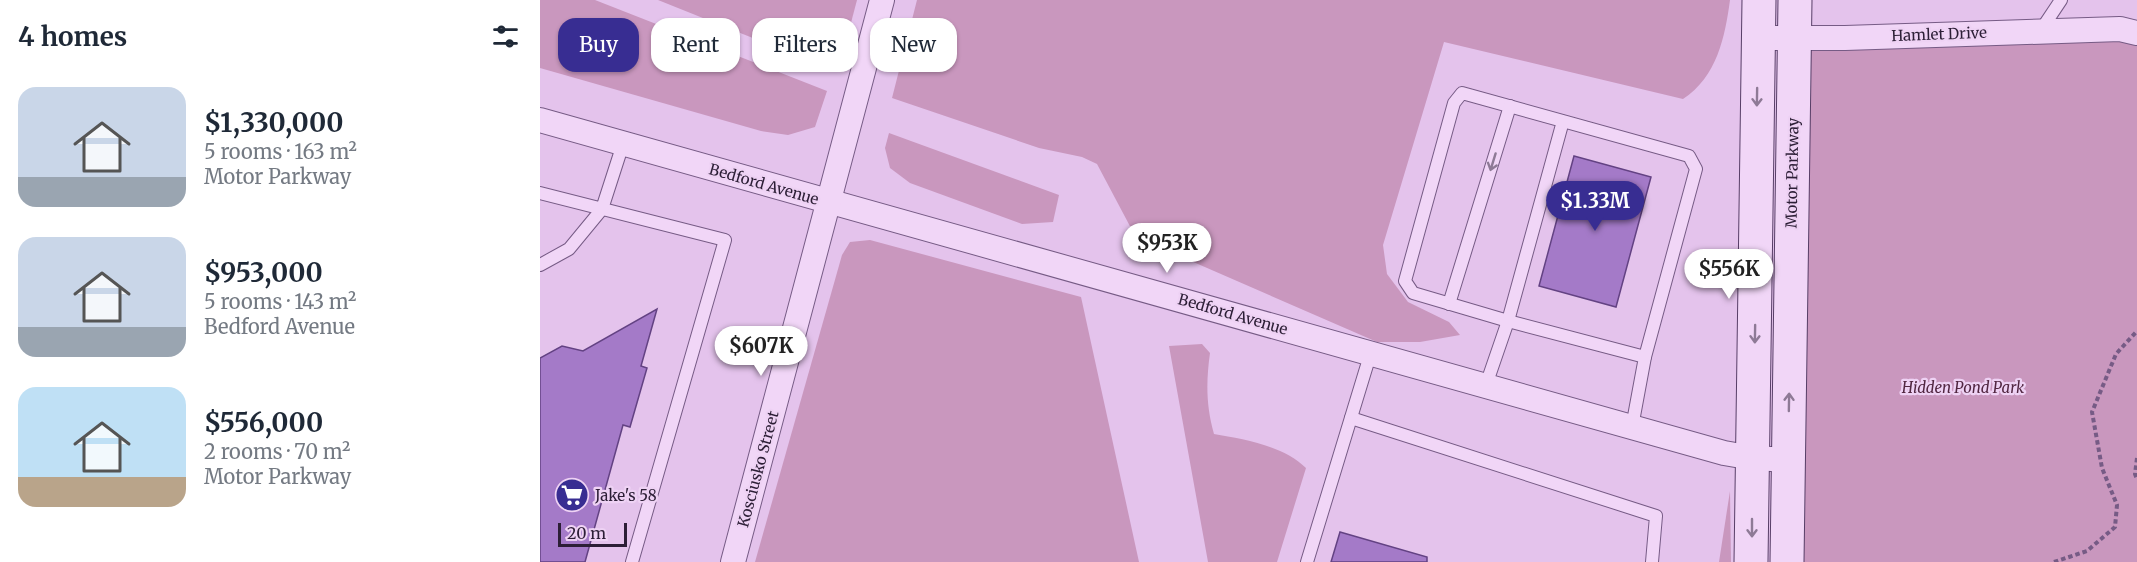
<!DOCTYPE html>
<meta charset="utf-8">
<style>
body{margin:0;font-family:Merriweather,serif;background:#f2f2f3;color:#1f2937;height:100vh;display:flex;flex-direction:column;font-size:22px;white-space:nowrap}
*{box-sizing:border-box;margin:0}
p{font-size:20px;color:#747a83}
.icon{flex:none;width:33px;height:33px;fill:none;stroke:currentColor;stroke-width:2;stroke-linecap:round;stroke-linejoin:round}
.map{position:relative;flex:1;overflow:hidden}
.drawer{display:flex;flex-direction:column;background:#fff;width:540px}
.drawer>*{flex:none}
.guide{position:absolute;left:18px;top:18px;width:570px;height:54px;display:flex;gap:12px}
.scale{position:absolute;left:18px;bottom:15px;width:69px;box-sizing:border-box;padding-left:6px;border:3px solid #2c1e36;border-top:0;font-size:16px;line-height:21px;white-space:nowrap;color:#2c1e36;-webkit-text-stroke:4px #eed2f4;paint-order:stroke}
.price{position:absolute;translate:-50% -51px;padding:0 14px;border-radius:21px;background:#fff;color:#222;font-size:20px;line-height:39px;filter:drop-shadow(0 2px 3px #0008)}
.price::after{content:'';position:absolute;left:50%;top:36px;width:18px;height:14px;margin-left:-9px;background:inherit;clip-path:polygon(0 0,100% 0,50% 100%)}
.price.active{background:#382d92;color:#fff}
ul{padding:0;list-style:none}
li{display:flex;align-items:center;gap:18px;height:150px;padding:0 18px}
li span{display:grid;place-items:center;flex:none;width:168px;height:120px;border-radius:18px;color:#555}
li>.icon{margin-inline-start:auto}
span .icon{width:72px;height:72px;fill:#fffc;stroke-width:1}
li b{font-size:26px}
h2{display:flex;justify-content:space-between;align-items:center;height:72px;padding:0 18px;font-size:26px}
.pill{padding:0 21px;border-radius:18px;background:#fff;box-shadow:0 2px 4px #0004;font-size:21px;line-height:54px}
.pill.active{background:#382d92;color:#fff}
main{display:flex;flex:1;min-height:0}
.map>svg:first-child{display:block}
.green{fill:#c997be}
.building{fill:#a47ac8;stroke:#634283;stroke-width:1.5}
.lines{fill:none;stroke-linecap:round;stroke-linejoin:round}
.service-casing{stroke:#765b85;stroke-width:14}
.minor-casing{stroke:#765b85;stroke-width:26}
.secondary-casing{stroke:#573e67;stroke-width:35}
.path{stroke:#765b85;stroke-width:4;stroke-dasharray:4.5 3;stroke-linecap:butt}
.service{stroke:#f1d6f7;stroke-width:12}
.minor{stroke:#f1d6f7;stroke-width:24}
.secondary{stroke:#f1d6f7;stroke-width:33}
.oneway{stroke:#8e7a96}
.labels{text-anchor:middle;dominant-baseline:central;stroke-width:4.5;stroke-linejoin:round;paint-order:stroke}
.street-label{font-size:15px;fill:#2c1e36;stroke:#eed2f4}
.park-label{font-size:15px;font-style:italic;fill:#512641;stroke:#eed2f4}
.poi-label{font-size:15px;fill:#2c1e36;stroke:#eed2f4;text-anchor:start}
</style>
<main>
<section class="drawer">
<h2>4 homes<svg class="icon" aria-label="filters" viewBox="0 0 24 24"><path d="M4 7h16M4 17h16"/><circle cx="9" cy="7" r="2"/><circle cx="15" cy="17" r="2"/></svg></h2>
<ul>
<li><span style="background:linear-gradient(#c9d6e8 75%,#9aa5b1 0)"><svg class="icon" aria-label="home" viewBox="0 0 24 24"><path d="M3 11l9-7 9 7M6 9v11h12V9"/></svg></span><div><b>$1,330,000</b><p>5 rooms · 163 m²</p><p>Motor Parkway</p></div></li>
<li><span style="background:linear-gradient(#c9d6e8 75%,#9aa5b1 0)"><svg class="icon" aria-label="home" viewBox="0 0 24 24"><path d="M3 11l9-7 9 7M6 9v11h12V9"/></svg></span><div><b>$953,000</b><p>5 rooms · 143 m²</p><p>Bedford Avenue</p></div></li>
<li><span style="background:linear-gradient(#bfe0f5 75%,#b9a48a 0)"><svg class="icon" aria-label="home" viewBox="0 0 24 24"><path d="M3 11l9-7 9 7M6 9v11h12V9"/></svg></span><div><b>$556,000</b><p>2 rooms · 70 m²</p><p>Motor Parkway</p></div></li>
</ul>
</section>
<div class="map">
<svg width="1597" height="562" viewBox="0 0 1597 562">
<rect width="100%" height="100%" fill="#e4c3ec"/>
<!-- green -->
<g class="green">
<path d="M 0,0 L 55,0 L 287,91 L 275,127 L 248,135 L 221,131 L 0,68 Z"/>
<path d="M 118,0 L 317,0 L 298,72 Z"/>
<path d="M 377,0 L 1190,0 C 1185,37 1177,77 1143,99 L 904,42 L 843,245 L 847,274 L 868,302 L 909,322 L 920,335 L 880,342 L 837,342 L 612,244 L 592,230 L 557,164 L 542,157 L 499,148 L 352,98 Z"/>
<path d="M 1597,35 L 1597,562 L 1247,562 L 1254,39 Z"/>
<path d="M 349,133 L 519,195 L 513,222 L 482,224 L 370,183 L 350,168 L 345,148 Z"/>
<path d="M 330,240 L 541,297 L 599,562 L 215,562 L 302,255 L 310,242 Z"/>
<path d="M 662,344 L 670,353 C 666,382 666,406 674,434 C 704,439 744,446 766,468 L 737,562 L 668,562 L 629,346 Z"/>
<path d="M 1190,491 L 1191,562 L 1179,562 Z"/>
</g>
<!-- building -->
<g class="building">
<path d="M 1034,156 L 1111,177 L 1076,307 L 999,286 Z"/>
<path d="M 117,309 L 101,366 L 107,368 L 90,427 L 83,425 L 45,562 L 0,562 L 0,358 L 22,346 L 43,351 Z"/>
<path d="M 800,532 L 887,557 L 887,562 L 791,562 Z"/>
</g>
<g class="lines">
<!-- service casing -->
<g class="service-casing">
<g id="service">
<path d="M 1501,30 L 1521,0"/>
<path d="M 1023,121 L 968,321 L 873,293 L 865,281 L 914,103 L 922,93 L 1149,156 L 1156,169 L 1105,357"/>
<path d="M 0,193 L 185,240 L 92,562"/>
<path d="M 0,265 L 29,249 L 62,209 L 83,144"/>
<path d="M 909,304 L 970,106"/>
<path d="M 946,385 L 968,321 L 1105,357 L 1092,427"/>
<path d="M 811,418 L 1116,516 L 1112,562"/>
<path d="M 767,562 L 831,352"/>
</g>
</g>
<!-- minor casing -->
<g class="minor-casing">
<g id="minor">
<path d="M 1218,38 L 1305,38 L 1580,29 L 1597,33"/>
<path d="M 0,120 L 1184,453 L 1213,458 L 1248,460"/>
<path d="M 193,562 L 342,0"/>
</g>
</g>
<!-- secondary casing -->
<g class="secondary-casing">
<g id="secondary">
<path d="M 1211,562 L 1219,0"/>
<path d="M 1247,562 L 1255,0"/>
</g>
</g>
<!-- path -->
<g class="path">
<path d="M 1597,458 L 1595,474 L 1597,479"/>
<path d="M 1514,562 L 1547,551 L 1575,527 L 1577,505 L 1562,468 L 1552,412 L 1576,354 L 1597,331"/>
</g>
<!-- service -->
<use href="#service" class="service"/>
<!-- minor -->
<use href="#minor" class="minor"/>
<!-- secondary -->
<use href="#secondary" class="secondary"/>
</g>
<!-- one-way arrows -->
<defs><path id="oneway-shaft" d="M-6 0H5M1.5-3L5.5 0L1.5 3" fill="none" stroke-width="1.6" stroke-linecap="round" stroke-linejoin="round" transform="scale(1.5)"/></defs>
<g class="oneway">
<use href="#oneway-shaft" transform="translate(1217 97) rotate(91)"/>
<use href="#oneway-shaft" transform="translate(953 162) rotate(107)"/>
<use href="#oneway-shaft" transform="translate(1215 334) rotate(91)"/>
<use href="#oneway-shaft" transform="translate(1249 402) rotate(-89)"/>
<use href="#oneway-shaft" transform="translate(1212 528) rotate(90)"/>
</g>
<!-- icons -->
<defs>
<g id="supermarket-disc" transform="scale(1.725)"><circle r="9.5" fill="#382d92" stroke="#eed2f4"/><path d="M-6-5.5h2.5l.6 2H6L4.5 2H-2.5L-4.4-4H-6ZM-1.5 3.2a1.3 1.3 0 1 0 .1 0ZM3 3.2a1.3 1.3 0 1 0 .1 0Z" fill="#fff"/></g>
</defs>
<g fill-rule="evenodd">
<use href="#supermarket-disc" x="32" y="495"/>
</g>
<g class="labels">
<!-- street labels -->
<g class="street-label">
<text transform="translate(1399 34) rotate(-2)">Hamlet Drive</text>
<text transform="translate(1252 173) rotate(-89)">Motor Parkway</text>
<text transform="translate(224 184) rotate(16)">Bedford Avenue</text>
<text transform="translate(693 314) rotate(16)">Bedford Avenue</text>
<text transform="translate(218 469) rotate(-75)">Kosciusko Street</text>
</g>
<!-- park labels -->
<g class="park-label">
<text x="1423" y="387">Hidden Pond Park</text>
</g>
<!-- poi labels -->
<g class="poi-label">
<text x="55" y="495">Jake's 58</text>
</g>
</g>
</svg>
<div class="scale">20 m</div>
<b class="price active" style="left:1055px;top:232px">$1.33M</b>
<b class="price" style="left:627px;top:274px">$953K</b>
<b class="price" style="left:1189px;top:300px">$556K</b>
<b class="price" style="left:221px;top:377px">$607K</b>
<div class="guide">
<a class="pill active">Buy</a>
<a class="pill">Rent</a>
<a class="pill">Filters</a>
<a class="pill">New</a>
</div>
</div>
</main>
